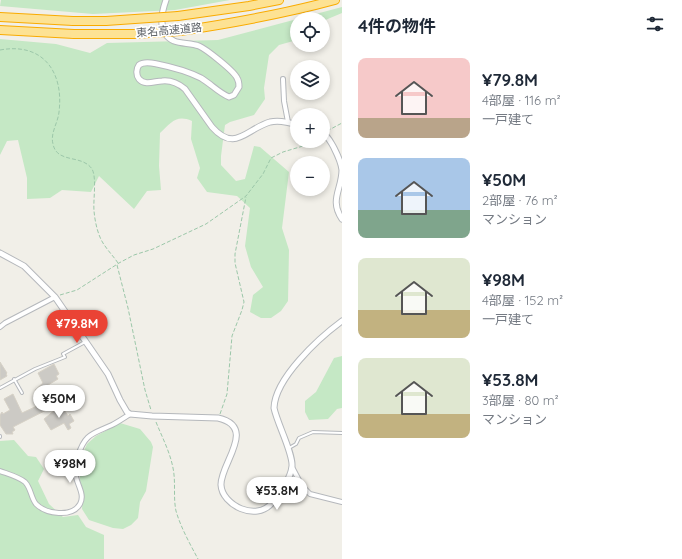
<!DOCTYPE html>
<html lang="ja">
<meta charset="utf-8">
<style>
body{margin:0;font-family:Quicksand,"Noto Sans JP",sans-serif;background:#f6f6f7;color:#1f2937;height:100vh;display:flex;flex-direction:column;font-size:15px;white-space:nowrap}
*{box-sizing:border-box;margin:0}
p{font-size:13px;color:#747a83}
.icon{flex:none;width:22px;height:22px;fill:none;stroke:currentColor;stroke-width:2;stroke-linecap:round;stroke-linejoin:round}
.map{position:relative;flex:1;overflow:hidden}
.panel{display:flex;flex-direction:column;background:#fff;width:340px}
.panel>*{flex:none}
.controls{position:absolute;left:290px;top:12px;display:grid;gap:8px}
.controls a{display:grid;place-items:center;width:40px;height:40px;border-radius:50%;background:#fff;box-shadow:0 2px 6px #0003;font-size:20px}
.price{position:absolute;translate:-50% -34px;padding:0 9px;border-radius:14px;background:#fff;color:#222;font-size:13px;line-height:26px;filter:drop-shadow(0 1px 2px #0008)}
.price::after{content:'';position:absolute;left:50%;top:24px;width:12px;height:9px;margin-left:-6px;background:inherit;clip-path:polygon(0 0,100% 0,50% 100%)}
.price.current{background:#ea4335;color:#fff}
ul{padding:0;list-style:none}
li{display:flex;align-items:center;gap:12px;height:100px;padding:0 16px}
li span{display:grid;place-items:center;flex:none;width:112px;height:80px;border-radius:8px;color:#555}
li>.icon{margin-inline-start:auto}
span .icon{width:48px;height:48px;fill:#fffc;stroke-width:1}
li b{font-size:17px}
h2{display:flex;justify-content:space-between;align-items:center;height:48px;padding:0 16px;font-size:17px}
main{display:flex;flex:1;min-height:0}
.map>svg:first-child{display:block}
.green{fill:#c5e8c5}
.building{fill:#cccac5;stroke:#d6d1c6}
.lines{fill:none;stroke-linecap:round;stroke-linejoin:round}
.service-casing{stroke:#b5b8bc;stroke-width:4}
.minor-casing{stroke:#b5b8bc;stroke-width:6}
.tertiary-casing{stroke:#b5b8bc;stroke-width:7}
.motorway-casing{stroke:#f9ab00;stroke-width:10}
.path{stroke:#9cc7a9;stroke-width:1;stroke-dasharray:4 2;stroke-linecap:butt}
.service{stroke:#fff;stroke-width:2}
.minor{stroke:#fff;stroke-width:4}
.tertiary{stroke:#fff;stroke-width:5}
.motorway{stroke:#fde293;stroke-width:8}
.motorway-bridge-casing{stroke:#f9ab00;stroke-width:10;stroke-linecap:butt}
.motorway-bridge{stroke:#fde293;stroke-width:8}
.labels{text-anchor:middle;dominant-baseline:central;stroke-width:3.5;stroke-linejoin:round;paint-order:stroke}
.street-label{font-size:11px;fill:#5f6368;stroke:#fff}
</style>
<main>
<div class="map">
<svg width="342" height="559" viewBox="0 0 342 559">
<rect width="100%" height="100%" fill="#f1efe8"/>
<!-- green -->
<g class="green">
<path d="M 1,0 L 230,0 L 175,10 L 93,14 L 0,6 Z"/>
<path d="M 342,7 L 342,13 L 323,21 L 323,19 L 297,19 L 297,40 L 279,45 L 269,55 L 264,88 L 265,99 L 254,115 L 230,122 L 225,125 L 221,156 L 221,165 L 236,181 L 245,179 L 254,146 L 260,147 L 289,172 L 282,228 L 289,250 L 288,301 L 281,311 L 271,318 L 261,318 L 250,312 L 253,295 L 263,287 L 251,267 L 245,246 L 250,208 L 237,196 L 207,192 L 197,178 L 200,168 L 191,139 L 192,121 C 176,114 171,123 160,133 L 159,166 L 161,190 L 147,191 L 134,209 L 99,176 L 91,192 L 62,190 L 50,198 L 27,199 L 27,178 L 18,140 L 7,141 L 0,155 L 0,165 L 0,39 L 56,44 L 90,53 L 107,43 L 218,40 Z"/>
<path d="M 342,356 L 342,408 L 337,409 L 328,419 L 309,420 L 305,412 L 305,401 L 316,392 L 334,358 Z"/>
<path d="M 120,423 L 140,429 L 151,442 L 153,447 L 146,491 L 140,502 L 138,518 L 131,525 L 123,529 L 113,528 L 89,520 L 82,509 L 83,493 L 80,484 L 80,475 L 82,455 L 87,444 L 96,436 Z"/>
<path d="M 14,440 L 28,456 L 36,457 L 44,469 L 38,481 L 49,504 L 63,517 L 78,515 L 86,527 L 104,535 L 104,559 L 0,559 L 0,441 Z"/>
</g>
<!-- building -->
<g class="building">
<path d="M 0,362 L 7,373 L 6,374 L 7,376 L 0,380 Z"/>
<path d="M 54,364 L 59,374 L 56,376 L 58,379 L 48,385 L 60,403 L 13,427 L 15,430 L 12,432 L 13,434 L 6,434 L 0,425 L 0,415 L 2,412 L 3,414 L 10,410 L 4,399 L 13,394 L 22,413 L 37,406 L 35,402 L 40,399 L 35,390 L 43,383 L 38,373 Z"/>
<path d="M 61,405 L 68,416 L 70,414 L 74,421 L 69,424 L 71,428 L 68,430 L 64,423 L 51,430 L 44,419 Z"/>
</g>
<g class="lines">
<!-- service casing -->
<g class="service-casing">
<g id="service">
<path d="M 14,379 L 22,393"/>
<path d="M 0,388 L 35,369 L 65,357 L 63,354 L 85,342"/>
<path d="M 0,436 L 0,437"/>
<path d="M 289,448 L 296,444 L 299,438 L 313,432 L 342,433"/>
</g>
</g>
<!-- minor casing -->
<g class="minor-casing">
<g id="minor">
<path d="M 283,79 L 284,101 L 288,122"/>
<path d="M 0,327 L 5,323 L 55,297"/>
<path d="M 292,467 L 302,486 L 310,494 L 342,502"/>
<path d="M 0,471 C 8,474 19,477 25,482 C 31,488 31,498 36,504 C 46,514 72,518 80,504 C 85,495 78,486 76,477 C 75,470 76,463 78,456 C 85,433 93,434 112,425 C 118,422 124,418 130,414"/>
</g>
</g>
<!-- tertiary casing -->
<g class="tertiary-casing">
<g id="tertiary">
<path d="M 166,0 C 161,14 157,33 174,41 C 182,44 191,43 199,46 C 206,49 234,71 237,78 C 239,81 239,84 239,87 L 234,95 L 229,97 C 219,93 211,84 201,78 C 187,71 172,67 157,64 C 152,63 144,61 139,65 C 136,69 136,75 139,79 C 145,86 155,81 162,81 C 171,80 179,84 185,89 L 212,127 C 235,153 246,129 270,122 C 279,120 288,122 297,125"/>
<path d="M 323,134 C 328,136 330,141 333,146 C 337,154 341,161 342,170 C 342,189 329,200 342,219"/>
<path d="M 0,253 L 24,266 L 55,297 L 108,374 L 120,400 L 127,412 L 130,414 L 152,416 L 218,418 C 258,427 220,464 221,485 C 222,505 256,522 272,503 C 280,495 291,477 292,466 C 293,453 277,423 274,408 C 275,378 319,338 342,321"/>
</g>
</g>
<!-- motorway casing -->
<g class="motorway-casing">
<g id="motorway">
<path d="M 178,16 L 249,6 L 279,0"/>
<path d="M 0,17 L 73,21"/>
<path d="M 0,30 L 74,34"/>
<path d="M 180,31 C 233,23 284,14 335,0"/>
</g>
</g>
<!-- path -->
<g class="path">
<path d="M 0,50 C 43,42 64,72 59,112 C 58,123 50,133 53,144 C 57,164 82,154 92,169 C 97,178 93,200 94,211 C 95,222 98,237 105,246 C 109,252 114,257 118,263"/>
<path d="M 327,131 L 342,123"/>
<path d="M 117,265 L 128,308 L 145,390 L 151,410"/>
<path d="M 60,295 L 77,290 L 119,263 L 134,255 L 153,249 L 206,224 L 246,196 L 263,174 L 271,158 L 283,152 L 303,146 L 309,141"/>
<path d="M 220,414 L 227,394 L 232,336 L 242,310 L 244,302 L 235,263 L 235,254 L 246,197"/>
<path d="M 156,422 C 162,437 170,452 173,468 C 176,482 173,497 176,511 C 181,528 190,544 198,559"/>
</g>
<!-- service -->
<use href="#service" class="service"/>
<!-- minor -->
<use href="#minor" class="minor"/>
<!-- tertiary -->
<use href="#tertiary" class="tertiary"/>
<!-- motorway -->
<use href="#motorway" class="motorway"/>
<!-- motorway-bridge casing -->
<g class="motorway-bridge-casing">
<g id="motorway-bridge">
<path d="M 73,21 L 106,21 L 178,16"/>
<path d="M 74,34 L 134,34 L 180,31"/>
</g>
</g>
<!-- motorway-bridge -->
<use href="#motorway-bridge" class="motorway-bridge"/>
</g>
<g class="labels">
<!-- street labels -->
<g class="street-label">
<text transform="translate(169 30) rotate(-5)">東名高速道路</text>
</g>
</g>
</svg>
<div class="controls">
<a><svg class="icon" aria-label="locate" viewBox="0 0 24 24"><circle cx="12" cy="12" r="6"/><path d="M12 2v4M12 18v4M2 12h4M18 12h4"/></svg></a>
<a><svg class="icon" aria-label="layers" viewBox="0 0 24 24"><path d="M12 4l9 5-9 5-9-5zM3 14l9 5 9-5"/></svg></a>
<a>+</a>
<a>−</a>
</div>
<b class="price current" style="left:77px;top:344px">¥79.8M</b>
<b class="price" style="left:59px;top:419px">¥50M</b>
<b class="price" style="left:70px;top:484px">¥98M</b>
<b class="price" style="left:277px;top:511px">¥53.8M</b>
</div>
<section class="panel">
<h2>4件の物件<svg class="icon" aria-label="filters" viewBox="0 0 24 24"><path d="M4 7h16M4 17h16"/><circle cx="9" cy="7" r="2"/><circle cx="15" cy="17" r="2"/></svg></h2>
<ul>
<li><span style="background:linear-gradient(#f6c9c9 75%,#b9a48a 0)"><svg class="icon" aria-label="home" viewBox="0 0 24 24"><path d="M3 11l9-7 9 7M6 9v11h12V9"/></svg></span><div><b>¥79.8M</b><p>4部屋 · 116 m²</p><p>一戸建て</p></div></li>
<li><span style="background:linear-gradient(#a9c7e8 65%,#7fa58c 0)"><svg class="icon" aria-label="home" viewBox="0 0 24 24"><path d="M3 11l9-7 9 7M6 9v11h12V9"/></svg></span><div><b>¥50M</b><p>2部屋 · 76 m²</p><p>マンション</p></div></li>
<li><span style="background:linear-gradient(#dfe7d0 65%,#c2b280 0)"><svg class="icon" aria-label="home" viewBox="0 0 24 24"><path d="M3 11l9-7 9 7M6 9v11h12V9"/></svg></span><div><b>¥98M</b><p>4部屋 · 152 m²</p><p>一戸建て</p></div></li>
<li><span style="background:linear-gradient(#dfe7d0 70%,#c2b280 0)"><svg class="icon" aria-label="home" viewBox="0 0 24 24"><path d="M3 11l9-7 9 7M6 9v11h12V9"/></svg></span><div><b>¥53.8M</b><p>3部屋 · 80 m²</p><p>マンション</p></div></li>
</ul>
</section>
</main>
